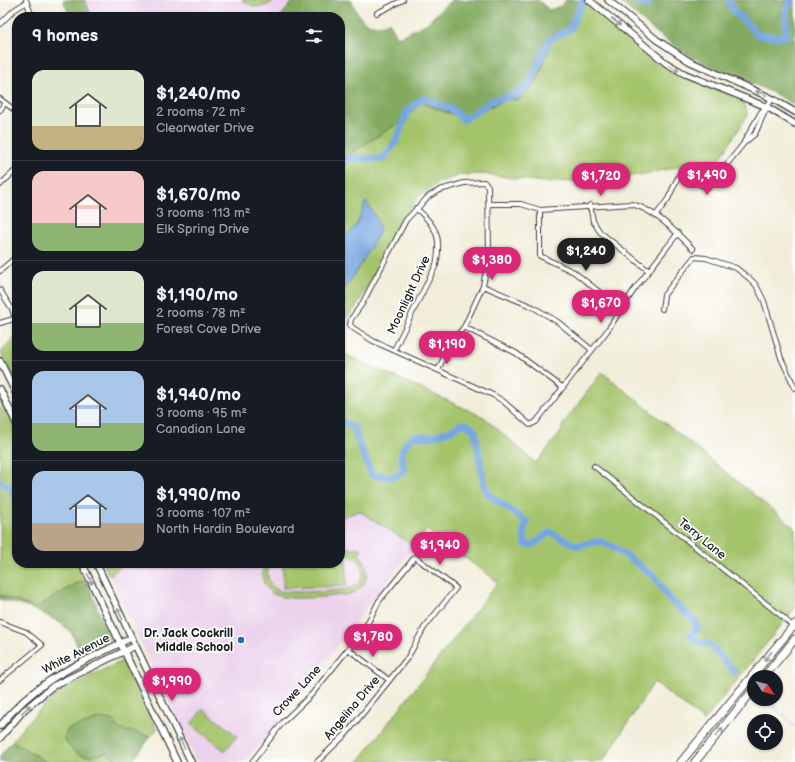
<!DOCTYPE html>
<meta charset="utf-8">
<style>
body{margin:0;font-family:"Balsamiq Sans",sans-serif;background:#242831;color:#f1f3f6;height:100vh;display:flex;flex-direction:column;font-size:15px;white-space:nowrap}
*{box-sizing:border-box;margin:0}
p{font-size:13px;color:#9ea1a6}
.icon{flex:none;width:22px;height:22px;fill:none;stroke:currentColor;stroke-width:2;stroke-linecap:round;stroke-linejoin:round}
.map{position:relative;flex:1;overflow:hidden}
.details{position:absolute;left:12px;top:12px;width:333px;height:556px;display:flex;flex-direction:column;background:#171b24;border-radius:16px;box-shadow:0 1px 3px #0004}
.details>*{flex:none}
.needle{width:26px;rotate:126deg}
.controls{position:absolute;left:747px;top:670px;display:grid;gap:8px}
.controls a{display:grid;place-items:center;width:36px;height:36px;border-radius:50%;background:#171b24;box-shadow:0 1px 3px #0004;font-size:20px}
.price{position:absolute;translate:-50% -34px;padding:0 9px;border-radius:14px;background:#db2777;color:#fff;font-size:13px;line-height:26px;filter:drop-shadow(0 1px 2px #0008)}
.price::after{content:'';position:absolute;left:50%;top:24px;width:12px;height:9px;margin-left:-6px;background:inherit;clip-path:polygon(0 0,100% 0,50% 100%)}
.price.on{background:#222;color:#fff}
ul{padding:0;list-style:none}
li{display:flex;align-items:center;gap:12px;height:100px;padding:0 20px}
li+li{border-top:1px solid #363941}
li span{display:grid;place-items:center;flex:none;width:112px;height:80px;border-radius:12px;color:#555}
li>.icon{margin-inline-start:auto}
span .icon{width:48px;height:48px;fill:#fffc;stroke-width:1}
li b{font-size:17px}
h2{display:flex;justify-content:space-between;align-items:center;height:48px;padding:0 20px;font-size:17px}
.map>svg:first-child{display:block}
.built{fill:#ebd1eb}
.green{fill:#a4c46c;stroke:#607044}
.forest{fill:#83aa60;stroke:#50633e}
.water{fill:#76a6e0;stroke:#49617e}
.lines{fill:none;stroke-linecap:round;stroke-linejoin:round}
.stream{stroke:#76a6e0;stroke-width:1}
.river{stroke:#76a6e0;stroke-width:7}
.street-casing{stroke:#3c3b38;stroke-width:6}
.secondary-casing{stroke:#3c3b38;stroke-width:8}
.highway-casing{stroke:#3c3b38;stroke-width:9}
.street{stroke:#fff;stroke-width:4}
.secondary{stroke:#fff;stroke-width:5.5}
.highway{stroke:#fff;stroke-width:7}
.oneway{stroke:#999}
.poi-dot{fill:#1f6fb2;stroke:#fff;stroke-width:1.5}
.labels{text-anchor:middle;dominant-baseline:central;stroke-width:3.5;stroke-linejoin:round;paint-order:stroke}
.street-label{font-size:12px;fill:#1c1c1c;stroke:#fff}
.poi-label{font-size:12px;font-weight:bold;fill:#1c1c1c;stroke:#fff;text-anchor:end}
</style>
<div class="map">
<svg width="795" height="762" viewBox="0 0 795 762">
<rect width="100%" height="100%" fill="#fff"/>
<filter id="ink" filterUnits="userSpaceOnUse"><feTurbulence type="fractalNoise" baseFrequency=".025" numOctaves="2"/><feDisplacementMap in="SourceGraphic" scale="8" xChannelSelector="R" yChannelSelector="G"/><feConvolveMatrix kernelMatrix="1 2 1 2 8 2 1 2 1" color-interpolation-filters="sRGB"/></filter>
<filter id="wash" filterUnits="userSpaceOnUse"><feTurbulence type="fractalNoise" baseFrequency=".012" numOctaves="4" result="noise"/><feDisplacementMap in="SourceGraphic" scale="16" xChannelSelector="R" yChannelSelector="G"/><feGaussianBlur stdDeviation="0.9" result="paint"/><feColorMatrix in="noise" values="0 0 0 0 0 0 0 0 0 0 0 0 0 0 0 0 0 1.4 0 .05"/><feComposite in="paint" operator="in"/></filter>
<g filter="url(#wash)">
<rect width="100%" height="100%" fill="#f1edd9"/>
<!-- built -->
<g class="built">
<path d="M 85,0 L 294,0 L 280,17 L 92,17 Z"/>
<path d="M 359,511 L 414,546 L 285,714 L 244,762 L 196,762 L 160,681 L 109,576 L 125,563 L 340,563 L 340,518 Z"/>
</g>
<!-- green -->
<g class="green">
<path d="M 242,0 L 274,0 C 265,10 252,8 242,0 Z"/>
<path d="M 582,0 L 659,60 L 725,93 L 744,104 L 748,115 L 707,178 L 677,167 L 640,175 L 550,183 L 483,174 L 460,175 L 438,183 L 419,196 L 406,215 L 356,307 L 345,320 L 340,330 L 340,160 L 403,120 L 421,103 L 451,114 L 468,117 L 507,99 L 519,99 L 548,52 L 552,34 L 564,31 L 575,24 Z"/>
<path d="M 17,332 L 17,384 L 1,353 Z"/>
<path d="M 340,352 L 484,417 L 536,463 L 561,432 L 563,424 L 602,372 L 795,528 L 795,608 L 704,721 L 654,682 L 603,762 L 358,762 L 498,582 L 427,530 L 414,546 L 359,511 L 340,518 Z"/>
<path d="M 0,398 L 17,434 L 17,563 L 78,563 L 89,585 L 80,581 L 36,608 L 0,595 Z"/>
<path d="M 340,548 L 361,548 L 361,552 L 358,553 C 375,568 367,592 345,595 C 328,596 294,601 279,596 C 264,592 259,576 265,563 L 271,563 C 264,574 268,586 280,591 C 291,593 347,592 355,586 C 373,574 358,553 340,553 Z"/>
<path d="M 340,557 L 346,557 L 347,586 L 283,588 L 283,563 L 340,563 Z"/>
<path d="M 103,563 L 125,563 L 109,576 Z"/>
<path d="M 122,661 L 157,729 L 151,736 L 84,724 L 68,729 L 64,738 C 73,755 90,760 107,752 L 118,762 L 46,762 L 12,741 C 30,719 49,697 74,684 C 90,675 106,669 122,661 Z"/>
<path d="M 203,709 L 237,736 L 225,751 L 191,724 Z"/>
</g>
<!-- forest -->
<g class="forest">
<path d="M 63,0 L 85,0 L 92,17 L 70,17 Z"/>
<path d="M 294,0 L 351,0 C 360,19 366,31 389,22 L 398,37 L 426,24 L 451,0 L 538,0 L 549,10 L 561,6 L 566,0 L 578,0 L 582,4 L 575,24 L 552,34 L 548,52 L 536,83 L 519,100 L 506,99 L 468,117 L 452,114 L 421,103 L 403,120 L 340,160 L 340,17 L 280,17 Z"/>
<path d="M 618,0 L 795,0 L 795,105 C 761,84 723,74 689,55 C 663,40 641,19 618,0 Z"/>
<path d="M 81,581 L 89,585 L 109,640 L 80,653 C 77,646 74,635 69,630 C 50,613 24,606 0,599 L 0,595 L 36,608 Z"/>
<path d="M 102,718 L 115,721 L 118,729 L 151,736 L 132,762 L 118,762 L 107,752 C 87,760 74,757 64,738 L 68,729 Z"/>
<path d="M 12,741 L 46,762 L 0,762 L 0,756 Z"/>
</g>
<!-- water -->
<path class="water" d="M 366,201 L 377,219 L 380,230 L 363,261 L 340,297 L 340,243 L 357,224 Z"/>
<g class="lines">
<!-- stream -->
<g class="stream">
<path d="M 765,699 L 780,712"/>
<path d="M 783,714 L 795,727"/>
</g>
<!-- river -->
<g class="river">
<path d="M 633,0 L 647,5 L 651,0"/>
<path d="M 729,0 L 732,9 L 758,35 L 786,37 L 786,11 L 791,0"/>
<path d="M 340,158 L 383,159 L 396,141 L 408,110 L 424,98 L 453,110 L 464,120 L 491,101 L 517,94 L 530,84 L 549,40 L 570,29 L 583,0"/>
<path d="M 340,421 L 356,429 L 356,436 L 372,475 C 383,476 398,480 405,469 C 397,455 403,446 413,436 L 430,437 L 450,431 L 461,424 L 467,424 L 475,431 L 484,485 L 488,494 L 527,522 L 524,529 L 525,544 L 533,545 L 550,532 L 577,546 L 600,541 L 615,548 L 654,576 L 669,599 L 692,618 L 698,626 L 691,636 L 699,642 L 709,644 L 735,672"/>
<path d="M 0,482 L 10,487 L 17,500"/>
</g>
</g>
</g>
<g filter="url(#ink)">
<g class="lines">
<!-- street casing -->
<g class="street-casing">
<g id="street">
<path d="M 26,0 L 32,17"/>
<path d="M 377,13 L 403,0"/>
<path d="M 0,24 L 14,10 L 27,2"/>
<path d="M 0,99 L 17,112"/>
<path d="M 0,110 L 5,103"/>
<path d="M 744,142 L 761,112 L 773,99"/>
<path d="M 0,185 L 17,169"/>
<path d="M 489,204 L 521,204 L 540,210 L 632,204 C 656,211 675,231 693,249"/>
<path d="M 590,205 L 593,221 L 600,232 L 649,271"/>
<path d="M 540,210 L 540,256 L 574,272 L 621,309"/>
<path d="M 656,215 L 668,199 L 679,175 L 708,188 L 744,143 L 755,134 L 767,107"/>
<path d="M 0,271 L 17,256"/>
<path d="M 483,286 L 533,307 L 558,322 L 592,350"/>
<path d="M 0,290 L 12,309 L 15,319"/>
<path d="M 662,309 L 664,295 L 694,257 L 706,258 L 736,268 L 750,279 L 756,285 L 764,301 L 781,358 L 795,388"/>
<path d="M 0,323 L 17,318"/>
<path d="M 464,327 L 516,353 L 562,387"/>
<path d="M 394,350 L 436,265 C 442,237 437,227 416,208"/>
<path d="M 438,370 L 450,344 L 464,327 L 483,286 L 489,254 L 488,186 L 484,182 L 464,183 L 440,190 L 429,196 L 406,220 L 362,304 L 351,319 L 350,325 L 353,328 L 373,341 L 493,395 L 503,401 L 530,425 L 536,422 L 607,331 L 634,290 L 678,233"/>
<path d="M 594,466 L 784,618 L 795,629"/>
<path d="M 0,622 L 26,632 L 42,645 L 0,680"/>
<path d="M 348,649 L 389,680"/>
<path d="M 252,762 L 283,722 L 312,694 L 365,628 L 379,601 L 415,557 L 456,588 L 424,628 L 408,657 L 347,733 L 317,762"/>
</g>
</g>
<!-- secondary casing -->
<g class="secondary-casing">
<g id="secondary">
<path d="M 589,0 L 666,63 L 685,74 L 767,107 L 795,124"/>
<path d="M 608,0 L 657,40 L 689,61 L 773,99 L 795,112"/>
<path d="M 0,361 L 17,396"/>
<path d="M 0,389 L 17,425"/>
<path d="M 82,563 L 177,762"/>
<path d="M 96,563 L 191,762"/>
<path d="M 0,726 C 38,678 79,664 131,638"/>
<path d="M 0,738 L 24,710 L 53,686 L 135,646"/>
</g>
</g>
<!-- highway casing -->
<g class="highway-casing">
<g id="highway">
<path d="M 764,677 L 795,639"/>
<path d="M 681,762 L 795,624"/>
<path d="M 695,762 L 754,689"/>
</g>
</g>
<!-- street -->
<use href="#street" class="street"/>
<!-- secondary -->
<use href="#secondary" class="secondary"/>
<!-- highway -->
<use href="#highway" class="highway"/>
</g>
<!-- one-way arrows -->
<defs><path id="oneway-shaft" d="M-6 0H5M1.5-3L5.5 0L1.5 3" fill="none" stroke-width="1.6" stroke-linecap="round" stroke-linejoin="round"/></defs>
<g class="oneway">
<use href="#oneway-shaft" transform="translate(616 22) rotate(39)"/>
<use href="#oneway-shaft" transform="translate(674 68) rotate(30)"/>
<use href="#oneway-shaft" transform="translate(761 93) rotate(-156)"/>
<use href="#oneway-shaft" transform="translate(90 579) rotate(64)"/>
<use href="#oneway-shaft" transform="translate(120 614) rotate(-115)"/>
<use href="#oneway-shaft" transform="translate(768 656) rotate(130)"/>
<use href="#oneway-shaft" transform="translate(26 709) rotate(-44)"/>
<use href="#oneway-shaft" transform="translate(719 732) rotate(-51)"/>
<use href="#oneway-shaft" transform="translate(182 743) rotate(-116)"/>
</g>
</g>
<!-- markers -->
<circle class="poi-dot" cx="241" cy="640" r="4"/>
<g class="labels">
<!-- street labels -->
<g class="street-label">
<text transform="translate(409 295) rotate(-65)">Moonlight Drive</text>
<text transform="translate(702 539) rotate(39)">Terry Lane</text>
<text transform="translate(76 654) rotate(-27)">White Avenue</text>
<text transform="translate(297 691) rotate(-47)">Crowe Lane</text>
<text transform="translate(352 708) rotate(-50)">Angelina Drive</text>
</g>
<!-- poi labels -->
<g class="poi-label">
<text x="233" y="633">Dr. Jack Cockrill<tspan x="233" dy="14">Middle School</tspan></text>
</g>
</g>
</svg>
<div class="controls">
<a><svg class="needle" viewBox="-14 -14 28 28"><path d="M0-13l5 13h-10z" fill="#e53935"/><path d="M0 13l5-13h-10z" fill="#9ea1a6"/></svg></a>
<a><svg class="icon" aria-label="locate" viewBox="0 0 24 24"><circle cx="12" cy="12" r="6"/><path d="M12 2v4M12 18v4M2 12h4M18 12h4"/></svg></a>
</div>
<b class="price" style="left:707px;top:196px">$1,490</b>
<b class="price" style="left:601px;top:197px">$1,720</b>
<b class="price on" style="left:586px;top:272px">$1,240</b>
<b class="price" style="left:492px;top:281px">$1,380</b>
<b class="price" style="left:601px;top:324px">$1,670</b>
<b class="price" style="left:447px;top:365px">$1,190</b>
<b class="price" style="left:440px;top:566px">$1,940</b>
<b class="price" style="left:373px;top:658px">$1,780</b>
<b class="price" style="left:172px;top:702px">$1,990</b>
<section class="details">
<h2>9 homes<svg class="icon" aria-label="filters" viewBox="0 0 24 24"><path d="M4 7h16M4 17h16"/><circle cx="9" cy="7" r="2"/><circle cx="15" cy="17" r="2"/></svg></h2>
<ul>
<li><span style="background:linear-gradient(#dfe7d0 70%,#c2b280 0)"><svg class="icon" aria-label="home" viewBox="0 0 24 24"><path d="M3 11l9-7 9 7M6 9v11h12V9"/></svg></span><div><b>$1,240/mo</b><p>2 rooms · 72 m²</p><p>Clearwater Drive</p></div></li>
<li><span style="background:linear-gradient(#f6c9c9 65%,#8fb573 0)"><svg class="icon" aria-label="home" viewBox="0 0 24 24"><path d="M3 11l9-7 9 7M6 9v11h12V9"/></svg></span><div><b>$1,670/mo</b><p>3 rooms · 113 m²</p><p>Elk Spring Drive</p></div></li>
<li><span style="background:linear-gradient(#dfe7d0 65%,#8fb573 0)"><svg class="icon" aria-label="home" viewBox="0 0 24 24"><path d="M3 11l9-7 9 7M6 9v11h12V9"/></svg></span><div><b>$1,190/mo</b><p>2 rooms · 78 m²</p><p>Forest Cove Drive</p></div></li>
<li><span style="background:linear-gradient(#a9c7e8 65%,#8fb573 0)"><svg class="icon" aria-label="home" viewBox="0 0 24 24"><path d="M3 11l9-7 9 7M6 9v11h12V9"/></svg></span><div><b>$1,940/mo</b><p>3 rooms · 95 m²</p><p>Canadian Lane</p></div></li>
<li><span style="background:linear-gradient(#a9c7e8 65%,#b9a48a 0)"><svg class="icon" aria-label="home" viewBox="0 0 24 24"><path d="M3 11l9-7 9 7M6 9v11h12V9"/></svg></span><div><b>$1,990/mo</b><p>3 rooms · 107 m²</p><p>North Hardin Boulevard</p></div></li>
</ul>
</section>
</div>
